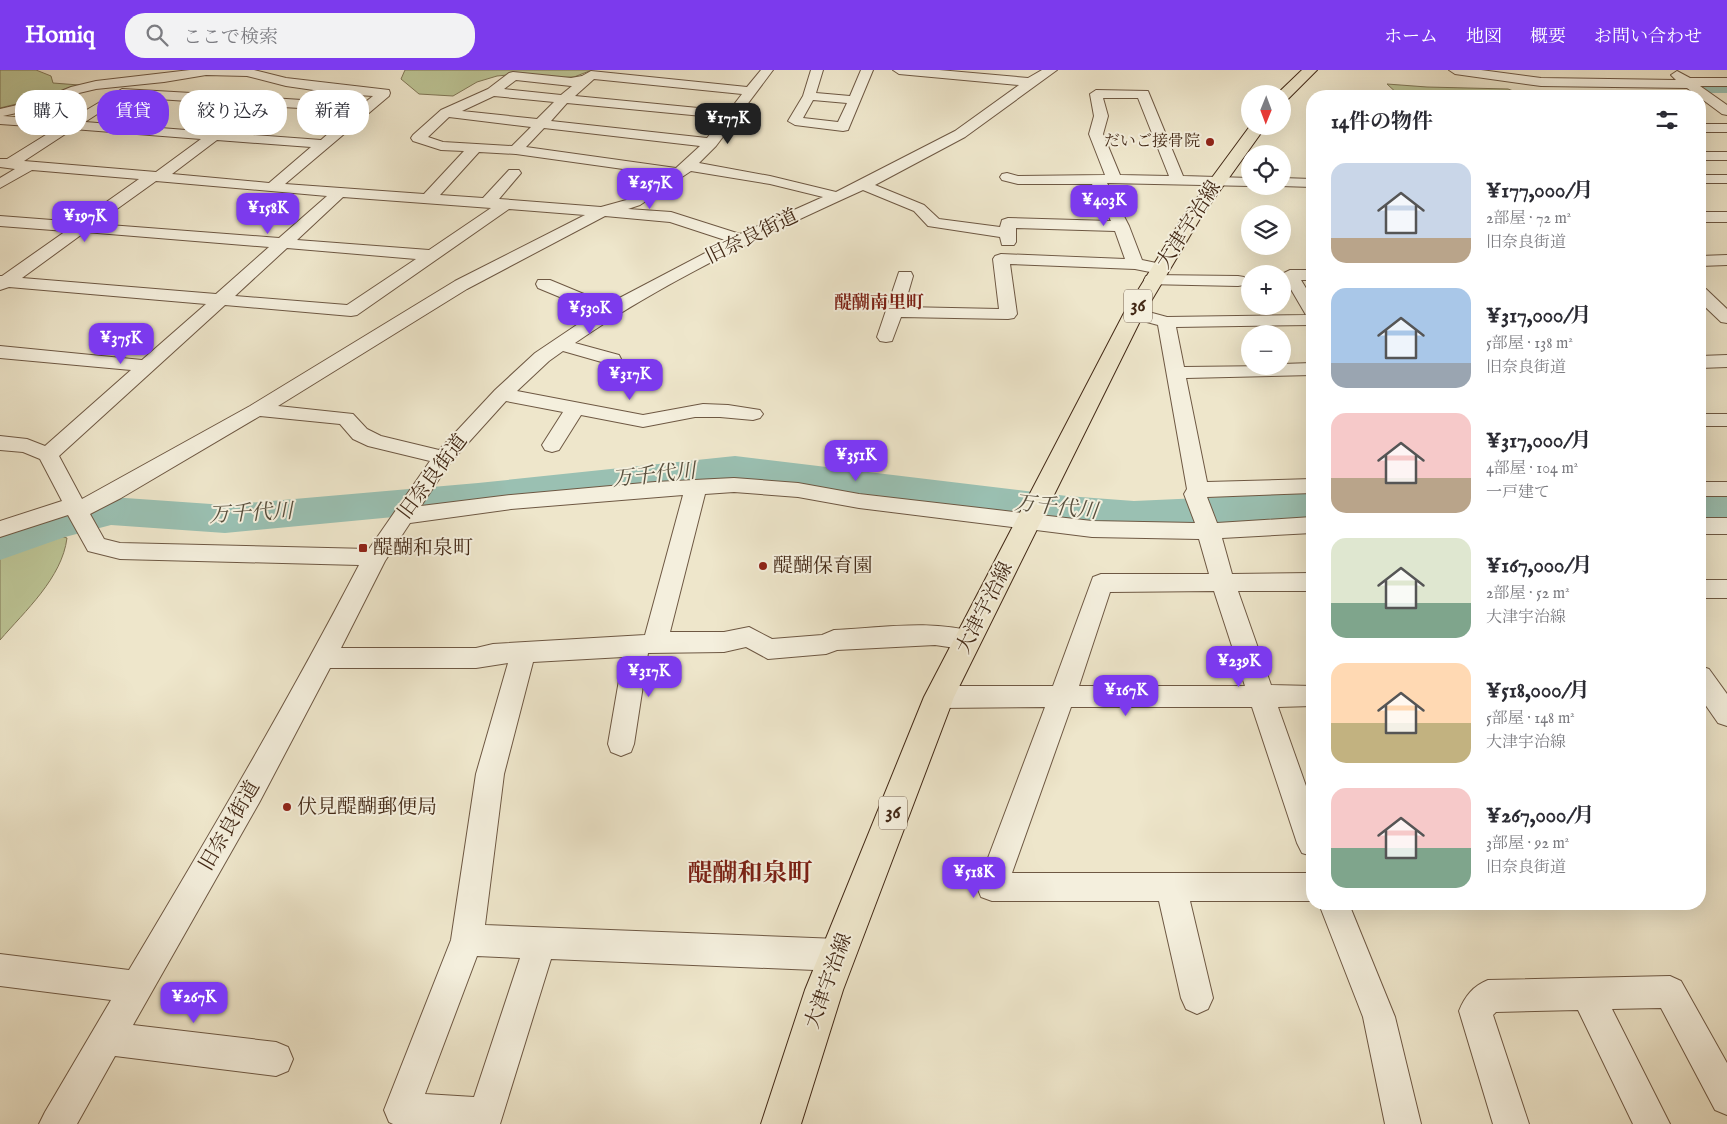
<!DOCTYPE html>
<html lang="ja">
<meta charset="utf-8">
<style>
body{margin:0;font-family:"IM FELL English","Noto Serif JP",serif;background:#f2f2f3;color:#2b2b33;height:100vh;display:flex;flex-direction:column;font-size:19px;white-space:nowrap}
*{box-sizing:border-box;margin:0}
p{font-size:16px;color:#7c7c81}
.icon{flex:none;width:28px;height:28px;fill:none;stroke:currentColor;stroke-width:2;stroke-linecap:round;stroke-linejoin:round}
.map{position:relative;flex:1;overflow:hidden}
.sheet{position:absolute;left:1306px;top:20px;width:400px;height:820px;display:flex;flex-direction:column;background:#fff;border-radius:20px;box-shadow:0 5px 20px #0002}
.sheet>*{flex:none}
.top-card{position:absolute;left:15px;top:20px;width:475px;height:45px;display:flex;gap:10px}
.needle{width:32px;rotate:181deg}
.controls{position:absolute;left:1241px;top:15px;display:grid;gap:10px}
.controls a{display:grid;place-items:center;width:50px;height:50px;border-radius:50%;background:#fff;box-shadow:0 5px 20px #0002;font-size:25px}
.price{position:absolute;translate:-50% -42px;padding:0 11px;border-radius:10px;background:#7c3aed;color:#fff;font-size:16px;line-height:32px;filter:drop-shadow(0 1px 2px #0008)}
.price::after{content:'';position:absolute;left:50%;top:30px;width:15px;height:11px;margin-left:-8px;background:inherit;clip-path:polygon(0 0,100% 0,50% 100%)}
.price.selected{background:#222;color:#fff}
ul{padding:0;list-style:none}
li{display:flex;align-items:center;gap:15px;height:125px;padding:0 25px}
li span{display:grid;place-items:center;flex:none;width:140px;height:100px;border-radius:15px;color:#555}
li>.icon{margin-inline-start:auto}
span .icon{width:60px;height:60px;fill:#fffc;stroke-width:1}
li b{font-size:21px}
h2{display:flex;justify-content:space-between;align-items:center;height:60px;padding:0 25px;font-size:21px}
.pill{padding:0 18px;border-radius:20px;background:#fff;box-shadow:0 5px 20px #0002;font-size:18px;line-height:45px}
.pill.selected{background:#7c3aed;color:#fff}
header{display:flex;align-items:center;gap:30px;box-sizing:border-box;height:70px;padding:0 25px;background:#7c3aed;color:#fff}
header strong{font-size:24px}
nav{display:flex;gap:28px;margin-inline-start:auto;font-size:18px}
.search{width:350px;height:45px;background:#f2f2f3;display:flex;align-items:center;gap:12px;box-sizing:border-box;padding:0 18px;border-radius:20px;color:#7c7c81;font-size:19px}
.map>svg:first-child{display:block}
.green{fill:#bcc495;stroke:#807656}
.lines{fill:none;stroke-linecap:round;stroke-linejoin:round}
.river{fill:#9ac0b2;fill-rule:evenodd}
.minor-casing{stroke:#6e5843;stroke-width:2}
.major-casing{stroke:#432916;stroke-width:2}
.minor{fill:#f4efdd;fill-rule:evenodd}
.major{fill:#eee6cb;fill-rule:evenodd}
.poi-dot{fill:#8f2418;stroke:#f4efdd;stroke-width:2}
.labels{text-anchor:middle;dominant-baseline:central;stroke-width:4;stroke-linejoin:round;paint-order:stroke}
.far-poi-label{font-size:16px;fill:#432916;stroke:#f4efdd;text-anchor:end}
.far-neighbourhood-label{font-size:18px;font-weight:bold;fill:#7a1f14;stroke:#f4efdd}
.shield{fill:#f4efdd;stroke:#786452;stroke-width:1}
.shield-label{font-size:19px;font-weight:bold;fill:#432916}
.street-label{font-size:20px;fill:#432916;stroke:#f4efdd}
.poi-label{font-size:20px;fill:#432916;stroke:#f4efdd;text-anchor:start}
.water-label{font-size:21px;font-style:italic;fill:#594f3d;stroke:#f4efdd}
.near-neighbourhood-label{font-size:25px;font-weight:bold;fill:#7a1f14;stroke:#f4efdd}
</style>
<header>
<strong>Homiq</strong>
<div class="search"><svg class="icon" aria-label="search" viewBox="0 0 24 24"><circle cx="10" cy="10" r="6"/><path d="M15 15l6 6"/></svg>ここで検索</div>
<nav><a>ホーム</a><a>地図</a><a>概要</a><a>お問い合わせ</a></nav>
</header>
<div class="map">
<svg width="1727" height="1054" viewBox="0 0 1727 1054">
<rect width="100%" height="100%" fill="#eee6cb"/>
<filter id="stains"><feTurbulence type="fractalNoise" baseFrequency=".004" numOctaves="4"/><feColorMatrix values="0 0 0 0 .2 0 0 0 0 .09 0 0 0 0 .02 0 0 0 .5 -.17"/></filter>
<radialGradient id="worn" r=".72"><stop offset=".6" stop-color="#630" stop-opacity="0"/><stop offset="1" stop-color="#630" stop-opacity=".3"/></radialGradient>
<!-- green -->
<g class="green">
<path d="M 0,0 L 36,0 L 51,6 L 53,13 L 79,15 L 58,24 L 0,38 Z"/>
<path d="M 405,0 L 592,0 L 574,7 L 549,8 L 518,4 L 497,6 L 477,12 L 453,26 L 419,24 L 401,9 Z"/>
<path d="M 1387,14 L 1427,17 L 1508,19 L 1516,22 L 1521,26 L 1400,26 Z"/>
<path d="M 53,464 L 67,468 C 62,508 25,541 0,570 L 0,479 L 21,470 Z"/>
</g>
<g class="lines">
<!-- river -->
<g class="river">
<path d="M 1698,9 L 1727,9 L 1727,23 L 1698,23 L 1690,21 L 1687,16 L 1690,11 Z"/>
<path d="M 735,386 L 1067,426 L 1134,431 L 1312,423 L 1312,449 L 1134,459 L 1067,454 L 735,410 L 478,439 L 225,463 L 111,455 L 65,467 L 0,490 L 0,460 L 54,442 L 111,427 L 225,435 L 478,413 Z"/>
<rect x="1700" y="427" width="27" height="28"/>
</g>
<!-- minor casing -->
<g class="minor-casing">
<g id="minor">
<path d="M 190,0 L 254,0 L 286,8 L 389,20 L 390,23 L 389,26 L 285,114 L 424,124 L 464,81 L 441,80 L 413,71 L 411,68 L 413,65 L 441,40 L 488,19 L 509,3 L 513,2 L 571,8 L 582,6 L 591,1 L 747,17 L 761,0 L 773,0 L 716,76 L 699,93 L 770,106 L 836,122 L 955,61 L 1019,15 L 899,4 L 893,0 L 939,0 L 1028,8 L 1042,0 L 1057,0 L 965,67 L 875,115 L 924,135 L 939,149 L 1000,157 L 1002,150 L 1008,148 L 1111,151 L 1092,114 L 1018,114 L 1002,110 L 1000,107 L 1002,104 L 1007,103 L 1018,106 L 1105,105 L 1089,64 L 1094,46 L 1090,24 L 1096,20 L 1148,21 L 1183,106 L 1250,108 L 1250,116 L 1107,113 L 1129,156 L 1142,190 L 1166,195 L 1168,199 L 1166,203 L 1160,204 L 1135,199 L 1010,194 L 1017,244 L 1014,248 L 1008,249 L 901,247 L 892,271 L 886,272 L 880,271 L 877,267 L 899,202 L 911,202 L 913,206 L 904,237 L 999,239 L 993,189 L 995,186 L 1001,184 L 1125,189 L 1115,161 L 1016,158 L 1016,172 L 1014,175 L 1002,175 L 1000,167 L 928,156 L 914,141 L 863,120 C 764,165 664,211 575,273 L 619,285 L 621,289 L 619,293 L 612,295 L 563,281 L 549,291 L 517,321 L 643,345 L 703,334 L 728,335 L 760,340 L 763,344 L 760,348 L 753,350 L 720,347 L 695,347 L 643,357 L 581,345 L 559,380 L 552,382 L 545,380 L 542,375 L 563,342 L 506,331 L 450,393 L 421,436 L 511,425 L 655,412 L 734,408 L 798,413 L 859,424 L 1092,451 L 1195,453 L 1184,424 L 1187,419 L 1158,255 L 1128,247 L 1125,243 L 1128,239 L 1134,238 L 1167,247 L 1306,245 L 1282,204 L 1290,200 L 1312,200 L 1312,210 L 1301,210 L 1312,228 L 1312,255 L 1176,257 L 1184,297 L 1282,296 L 1282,294 L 1312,293 L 1312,305 L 1186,308 L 1207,412 L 1312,409 L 1312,423 L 1207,427 L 1217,453 L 1312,447 L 1312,463 L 1222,468 L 1232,504 L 1312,503 L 1312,521 L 1238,521 L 1271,615 L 1312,616 L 1312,636 L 1278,637 L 1312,733 L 1312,786 L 1302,783 L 1297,773 L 1252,637 L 1071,637 L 1012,803 L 1312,803 L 1312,831 L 1190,831 L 1213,928 L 1208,939 L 1197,944 L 1186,939 L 1181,928 L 1159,831 L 992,831 L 981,827 L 977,817 L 1045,637 L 939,638 L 930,635 L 926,627 L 930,619 L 939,616 L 1053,616 L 1093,507 L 1101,504 L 1209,504 L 1199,469 L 1092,467 L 859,438 L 798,427 L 734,422 L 705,424 L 670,562 L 724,562 L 749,557 L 772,569 L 822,565 L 834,560 C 880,558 933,549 978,563 L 981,570 L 978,577 L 969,580 L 935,575 L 837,580 L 826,584 L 768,589 L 746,577 L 724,582 L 648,583 L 634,674 L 631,682 L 621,686 L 611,682 L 608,674 L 623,587 L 533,592 L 504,704 L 485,855 L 838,869 L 849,874 L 854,885 L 849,896 L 838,901 L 551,889 L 500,1054 L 393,1054 L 389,1052 L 384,1040 L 451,870 L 476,704 L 508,593 L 476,598 L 330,598 L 259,733 L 133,955 L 276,972 L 288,977 L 293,989 L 288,1001 L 276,1006 L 115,986 L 77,1054 L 39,1054 L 45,1042 L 111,930 L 0,916 L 0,884 L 129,900 C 209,766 287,633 359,495 L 120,489 L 88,481 L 68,445 L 0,467 L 0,451 L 62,431 L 40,389 L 23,382 L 0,380 L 0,366 L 27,369 L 45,376 L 131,300 L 0,288 L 0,276 L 142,290 L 206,234 L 9,217 L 0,220 L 0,206 L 2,206 L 66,161 L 0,156 L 0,146 L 78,152 L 139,109 L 32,100 L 0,118 L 0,108 L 15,99 L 0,97 L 0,89 L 7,89 L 57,58 L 0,54 L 0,39 L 39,30 L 71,17 L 96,11 ZM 206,5 L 247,6 L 286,16 L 341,24 L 373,26 L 363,34 L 271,28 L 265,25 L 259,27 L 122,19 L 68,51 L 3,46 L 48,36 L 79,23 L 96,19 L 164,12 ZM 594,9 L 742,24 L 729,41 L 575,26 ZM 516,10 L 571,16 L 572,16 L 561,25 L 504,19 ZM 125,26 L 127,27 L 249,35 L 211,62 L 85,52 ZM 494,26 L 554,32 L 537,49 L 462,41 ZM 1103,28 L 1138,28 L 1169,106 L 1120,105 L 1103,64 L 1108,46 ZM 567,33 L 723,48 L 707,68 L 551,51 ZM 264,36 L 354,41 L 321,70 L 227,63 ZM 449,47 L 531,57 L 512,76 L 443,72 L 428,67 ZM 544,58 L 700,76 L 676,98 L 526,77 ZM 73,59 L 201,69 L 156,102 L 24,91 ZM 217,70 L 311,77 L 269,113 L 172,104 ZM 479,82 L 516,84 L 666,105 L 630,129 L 601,137 L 499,129 L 521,103 L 519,100 L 509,100 L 483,128 L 440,125 ZM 691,101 L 770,114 L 823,127 L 740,164 L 671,142 L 628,139 L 640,135 ZM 156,111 L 327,126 L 279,168 L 96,154 ZM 343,127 L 491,138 L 429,180 L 297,170 ZM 509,139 L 585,145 L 455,211 L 250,336 L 82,429 L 59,386 L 225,235 L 351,246 L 357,245 ZM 605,146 L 670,152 L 728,171 L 608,234 L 550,210 L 538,210 L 536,214 L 538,218 L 596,242 L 535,283 L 495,320 L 439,380 L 381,366 L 367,359 L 353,344 L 278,336 L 467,219 ZM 85,162 L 269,177 L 216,224 L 22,208 ZM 287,178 L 416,189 L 347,235 L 235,226 ZM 260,346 L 340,354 L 353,369 L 368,376 L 430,391 L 369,479 L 120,473 L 104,469 L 90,444 L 121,428 ZM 683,425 L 645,565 L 493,574 L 476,578 L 341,578 L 385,491 L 410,453 L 511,439 ZM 1214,521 L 1245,616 L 1079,616 L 1110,522 ZM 477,886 L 520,888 L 474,1027 L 425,1024 Z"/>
<path d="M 811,0 L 823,0 L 816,23 L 850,26 L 861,0 L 873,0 L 848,60 L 843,61 L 795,55 L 788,51 L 803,26 ZM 813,30 L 847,33 L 838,52 L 803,48 Z"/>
<path d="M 1449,0 L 1481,0 L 1541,8 L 1676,10 L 1671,5 L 1677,1 L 1690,8 L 1727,8 L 1727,16 L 1700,16 L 1727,35 L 1727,45 L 1722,44 L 1687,18 L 1541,16 L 1455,4 Z"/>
<rect x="1700" y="54" width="27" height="8"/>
<rect x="1700" y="82" width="27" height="8"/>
<rect x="1700" y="105" width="27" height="8"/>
<path d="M 1282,108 L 1312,109 L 1312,117 L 1281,116 Z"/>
<rect x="1700" y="142" width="27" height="10"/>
<path d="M 1727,185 L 1727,195 L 1700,196 L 1700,186 Z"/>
<path d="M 1152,205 L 1238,206 L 1244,207 L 1246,211 L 1244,215 L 1238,216 L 1146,214 L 1144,210 L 1146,206 Z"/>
<path d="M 1700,218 L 1706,219 L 1727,239 L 1727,253 L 1721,252 L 1700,232 Z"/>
<path d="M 1727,285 L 1727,297 L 1700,298 L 1700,286 Z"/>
<rect x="1700" y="344" width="27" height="12"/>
<rect x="1700" y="412" width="27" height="14"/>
<rect x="1700" y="448" width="27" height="16"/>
<rect x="1700" y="510" width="27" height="18"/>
<path d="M 1700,596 L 1709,599 L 1727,624 L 1727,656 L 1718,653 L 1700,627 Z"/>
<path d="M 1319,834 L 1349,834 L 1395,947 L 1421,1054 L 1385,1054 L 1363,947 Z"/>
<path d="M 1670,906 L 1681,911 L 1727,993 L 1727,1045 L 1715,1040 L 1661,938 L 1612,939 L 1670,1054 L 1633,1054 L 1578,940 L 1496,942 L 1493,945 L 1529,1054 L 1493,1054 L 1459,941 C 1465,926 1473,916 1488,910 Z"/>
</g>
</g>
<!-- major casing -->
<g class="major-casing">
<g id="major">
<path d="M 1302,0 L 1317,0 L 1287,30 L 1282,31 L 1282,24 L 1277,24 Z"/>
<path d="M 1250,56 L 1266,56 L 1201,147 L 1144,243 L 954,627 L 843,920 L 801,1054 L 761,1054 L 805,920 L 924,627 L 1124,243 L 1183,147 Z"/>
</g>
</g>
<!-- minor -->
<use href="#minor" class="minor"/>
<!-- major -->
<use href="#major" class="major"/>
</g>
<!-- markers -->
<g class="poi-dot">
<circle cx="1210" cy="72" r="5"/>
<rect x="358" y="473" width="10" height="10" rx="2.5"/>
<circle cx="763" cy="496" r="5"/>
<circle cx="287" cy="737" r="5"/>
</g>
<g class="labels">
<!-- far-poi labels -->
<g class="far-poi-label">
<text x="1200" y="72">だいご接骨院</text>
</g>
<!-- far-neighbourhood labels -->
<g class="far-neighbourhood-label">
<text x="879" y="233">醍醐南里町</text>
</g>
<!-- shield labels -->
<g class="shield">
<rect x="1124" y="219.5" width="28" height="33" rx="4"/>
<rect x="879" y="726.5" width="28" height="33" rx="4"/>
</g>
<g class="shield-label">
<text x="1138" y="236">36</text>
<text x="893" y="743">36</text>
</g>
<!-- street labels -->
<g class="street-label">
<text transform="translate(1189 155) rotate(-57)">大津宇治線</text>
<text transform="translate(752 167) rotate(-26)">旧奈良街道</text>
<text transform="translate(433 407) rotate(-53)">旧奈良街道</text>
<text transform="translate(985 538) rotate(-63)">大津宇治線</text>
<text transform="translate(230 756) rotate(-60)">旧奈良街道</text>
<text transform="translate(829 911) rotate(-70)">大津宇治線</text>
</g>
<!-- poi labels -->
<g class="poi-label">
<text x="373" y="478">醍醐和泉町</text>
<text x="773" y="496">醍醐保育園</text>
<text x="297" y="737">伏見醍醐郵便局</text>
</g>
<!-- water labels -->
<g class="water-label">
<text transform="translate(654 406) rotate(-6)">万千代川</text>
<text transform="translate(1056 438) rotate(6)">万千代川</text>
<text transform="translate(251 444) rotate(-3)">万千代川</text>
</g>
<!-- near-neighbourhood labels -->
<g class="near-neighbourhood-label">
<text x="750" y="804">醍醐和泉町</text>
</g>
</g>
<rect width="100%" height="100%" filter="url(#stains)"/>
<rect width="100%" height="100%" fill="url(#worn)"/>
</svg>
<div class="controls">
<a><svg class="needle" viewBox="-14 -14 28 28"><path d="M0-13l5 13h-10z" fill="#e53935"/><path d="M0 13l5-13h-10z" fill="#7c7c81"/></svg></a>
<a><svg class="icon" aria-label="locate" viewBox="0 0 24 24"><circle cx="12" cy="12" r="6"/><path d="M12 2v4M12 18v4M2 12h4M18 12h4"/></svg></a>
<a><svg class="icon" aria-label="layers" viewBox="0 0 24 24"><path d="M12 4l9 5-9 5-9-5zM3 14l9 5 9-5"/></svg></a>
<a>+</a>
<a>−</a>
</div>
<b class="price selected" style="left:728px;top:75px">¥177K</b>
<b class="price" style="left:650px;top:140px">¥257K</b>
<b class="price" style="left:1104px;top:157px">¥403K</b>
<b class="price" style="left:268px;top:165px">¥158K</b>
<b class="price" style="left:85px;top:173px">¥197K</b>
<b class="price" style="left:590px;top:265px">¥530K</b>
<b class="price" style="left:121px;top:295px">¥375K</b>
<b class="price" style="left:630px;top:331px">¥317K</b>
<b class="price" style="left:856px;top:412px">¥351K</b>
<b class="price" style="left:1239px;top:618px">¥239K</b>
<b class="price" style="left:649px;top:628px">¥317K</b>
<b class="price" style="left:1126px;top:647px">¥167K</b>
<b class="price" style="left:974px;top:829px">¥518K</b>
<b class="price" style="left:194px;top:954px">¥267K</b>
<div class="top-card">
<a class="pill">購入</a>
<a class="pill selected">賃貸</a>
<a class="pill">絞り込み</a>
<a class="pill">新着</a>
</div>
<section class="sheet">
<h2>14件の物件<svg class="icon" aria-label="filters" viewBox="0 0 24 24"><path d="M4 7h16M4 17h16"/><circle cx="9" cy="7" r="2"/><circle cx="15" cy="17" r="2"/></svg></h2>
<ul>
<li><span style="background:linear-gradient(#c9d6e8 75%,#b9a48a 0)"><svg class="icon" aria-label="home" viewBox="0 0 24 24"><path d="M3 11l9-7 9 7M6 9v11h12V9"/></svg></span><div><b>¥177,000/月</b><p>2部屋 · 72 m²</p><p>旧奈良街道</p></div></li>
<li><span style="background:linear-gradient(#a9c7e8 75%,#9aa5b1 0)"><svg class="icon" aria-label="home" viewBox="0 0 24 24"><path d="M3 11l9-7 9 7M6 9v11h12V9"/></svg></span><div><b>¥317,000/月</b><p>5部屋 · 138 m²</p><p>旧奈良街道</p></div></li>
<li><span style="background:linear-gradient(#f6c9c9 65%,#b9a48a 0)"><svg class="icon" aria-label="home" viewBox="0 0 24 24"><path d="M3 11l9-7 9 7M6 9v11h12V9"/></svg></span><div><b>¥317,000/月</b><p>4部屋 · 104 m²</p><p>一戸建て</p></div></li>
<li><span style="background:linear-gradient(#dfe7d0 65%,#7fa58c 0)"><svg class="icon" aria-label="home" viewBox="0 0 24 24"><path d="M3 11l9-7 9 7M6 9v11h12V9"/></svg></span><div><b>¥167,000/月</b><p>2部屋 · 52 m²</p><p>大津宇治線</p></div></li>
<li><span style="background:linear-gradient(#ffd9b3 60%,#c2b280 0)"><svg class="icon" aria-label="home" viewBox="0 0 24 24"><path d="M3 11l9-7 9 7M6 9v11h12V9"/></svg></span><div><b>¥518,000/月</b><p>5部屋 · 148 m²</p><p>大津宇治線</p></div></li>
<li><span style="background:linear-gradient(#f6c9c9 60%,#7fa58c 0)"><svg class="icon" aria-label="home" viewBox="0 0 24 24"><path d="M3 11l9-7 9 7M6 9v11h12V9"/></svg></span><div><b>¥267,000/月</b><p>3部屋 · 92 m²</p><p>旧奈良街道</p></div></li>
</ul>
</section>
</div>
